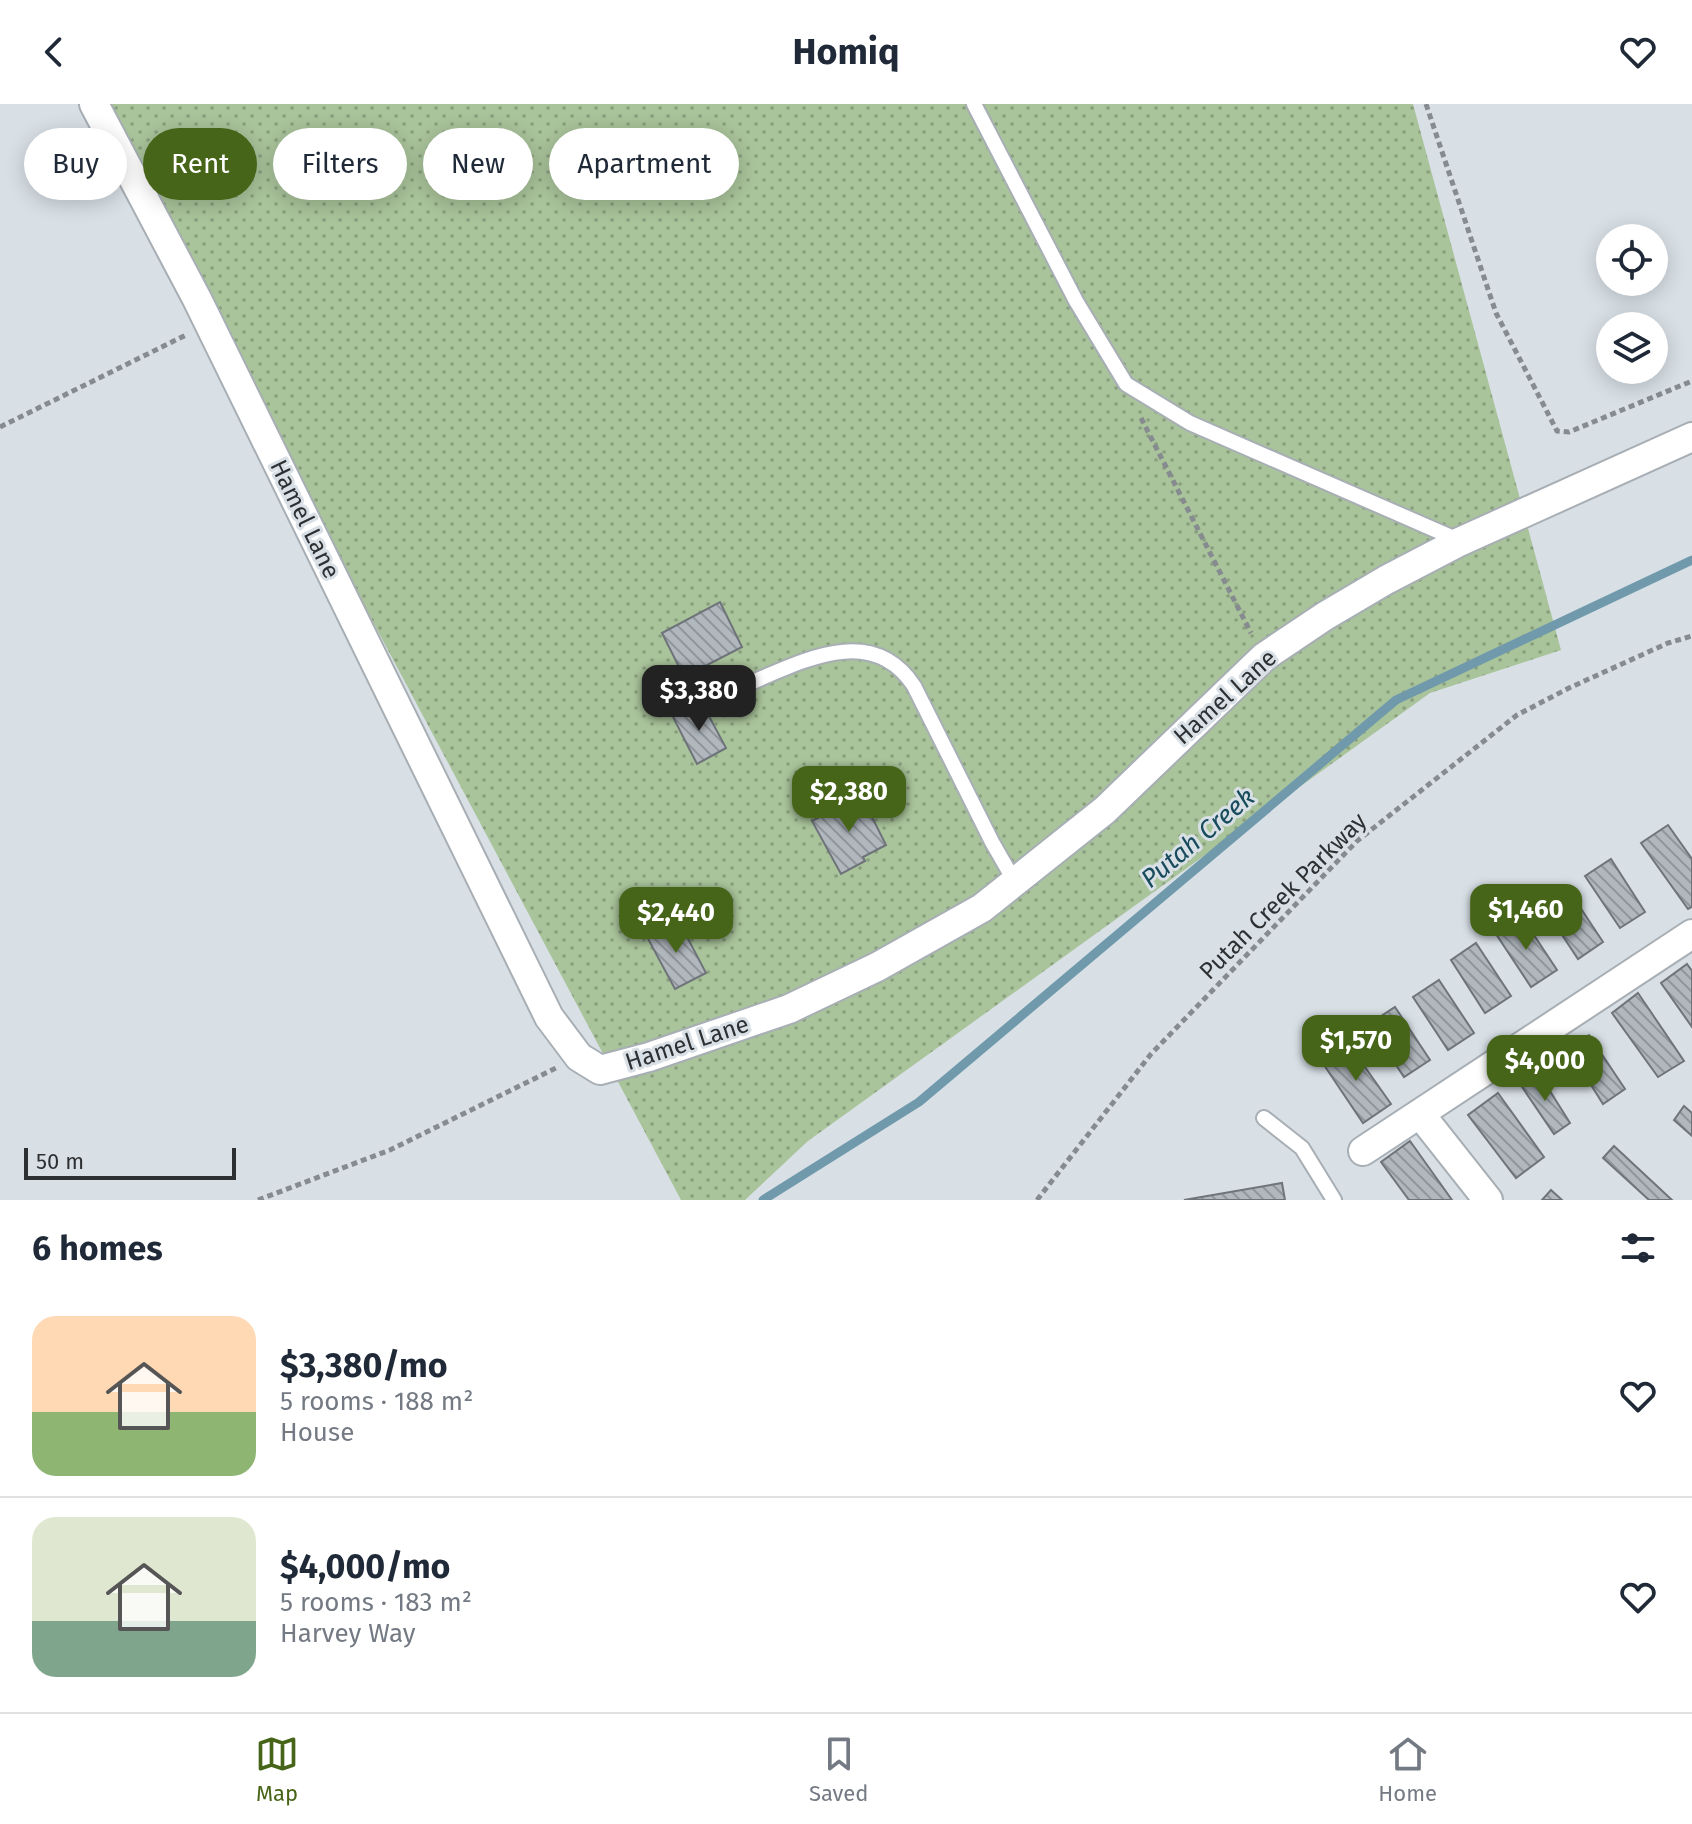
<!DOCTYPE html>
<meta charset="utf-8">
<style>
body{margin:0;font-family:"Fira Sans",sans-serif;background:#f6f6f7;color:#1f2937;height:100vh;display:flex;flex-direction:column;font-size:30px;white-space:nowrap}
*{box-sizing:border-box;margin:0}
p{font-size:26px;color:#747a83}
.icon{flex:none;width:44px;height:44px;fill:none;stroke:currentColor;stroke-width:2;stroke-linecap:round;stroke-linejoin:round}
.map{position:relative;height:1096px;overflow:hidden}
.side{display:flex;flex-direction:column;background:#fff;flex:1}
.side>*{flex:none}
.banner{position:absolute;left:24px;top:24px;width:800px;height:72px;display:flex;gap:16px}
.controls{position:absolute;left:1596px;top:120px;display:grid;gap:16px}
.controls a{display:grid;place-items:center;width:72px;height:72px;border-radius:50%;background:#fff;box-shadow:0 4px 20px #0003;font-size:40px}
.scale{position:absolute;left:24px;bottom:20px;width:212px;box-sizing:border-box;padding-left:8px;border:4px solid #2d3032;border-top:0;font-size:22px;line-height:28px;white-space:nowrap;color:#2d3032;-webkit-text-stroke:6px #d8e0e6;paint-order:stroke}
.price{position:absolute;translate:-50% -68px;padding:0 18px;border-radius:16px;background:#476518;color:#fff;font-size:26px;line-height:52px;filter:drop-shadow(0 2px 4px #0008)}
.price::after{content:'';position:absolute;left:50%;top:48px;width:24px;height:18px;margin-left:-12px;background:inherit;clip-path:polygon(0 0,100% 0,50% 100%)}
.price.current{background:#222;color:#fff}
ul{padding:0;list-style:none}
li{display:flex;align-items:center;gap:24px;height:200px;padding:0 32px}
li+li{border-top:2px solid #e0e1e3}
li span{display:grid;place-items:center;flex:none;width:224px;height:160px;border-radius:24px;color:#555}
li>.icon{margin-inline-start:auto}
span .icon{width:96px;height:96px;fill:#fffc;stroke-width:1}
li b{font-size:34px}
h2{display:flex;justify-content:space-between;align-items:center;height:96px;padding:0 32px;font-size:34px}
.pill{padding:0 28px;border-radius:36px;background:#fff;box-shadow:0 4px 20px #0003;font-size:28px;line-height:72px}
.pill.current{background:#476518;color:#fff}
header{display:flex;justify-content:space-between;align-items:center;height:104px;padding:0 32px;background:#fff;font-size:36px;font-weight:700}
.menu{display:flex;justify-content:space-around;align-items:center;height:112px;border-top:2px solid #e0e1e3;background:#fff;font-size:22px;color:#747a83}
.menu a{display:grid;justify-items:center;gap:4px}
.menu .current{color:#476518}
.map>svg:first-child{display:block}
.grass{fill:url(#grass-dots)}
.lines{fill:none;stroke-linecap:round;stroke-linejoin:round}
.stream{stroke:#709aac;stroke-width:9}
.building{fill:url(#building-back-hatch);stroke:#6e747a;stroke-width:2}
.service-casing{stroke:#a7aeb4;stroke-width:18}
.minor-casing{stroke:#a7aeb4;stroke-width:32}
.path{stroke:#868b8f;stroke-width:5;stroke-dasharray:6 4;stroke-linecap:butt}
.service{stroke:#fff;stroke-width:14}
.minor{stroke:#fff;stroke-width:28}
.labels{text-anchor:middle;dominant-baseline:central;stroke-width:6;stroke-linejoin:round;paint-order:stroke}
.street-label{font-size:24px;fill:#2d3032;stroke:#d8e0e6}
.water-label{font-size:26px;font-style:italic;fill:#184b5c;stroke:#d8e0e6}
</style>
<header><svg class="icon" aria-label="back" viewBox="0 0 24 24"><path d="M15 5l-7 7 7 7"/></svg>Homiq<svg class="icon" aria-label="heart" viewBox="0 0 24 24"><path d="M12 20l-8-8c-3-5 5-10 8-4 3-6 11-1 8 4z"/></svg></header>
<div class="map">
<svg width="1692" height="1096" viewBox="0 0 1692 1096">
<defs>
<pattern id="grass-dots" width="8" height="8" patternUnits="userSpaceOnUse" patternTransform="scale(2)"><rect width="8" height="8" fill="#a9c39a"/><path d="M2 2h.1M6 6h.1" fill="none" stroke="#8a9f7e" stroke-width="1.8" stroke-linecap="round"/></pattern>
<pattern id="building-back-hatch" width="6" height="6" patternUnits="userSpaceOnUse" patternTransform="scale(2)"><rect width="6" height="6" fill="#b0b8be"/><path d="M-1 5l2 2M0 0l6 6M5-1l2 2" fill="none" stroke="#90969b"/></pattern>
</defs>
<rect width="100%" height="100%" fill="#d8e0e6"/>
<!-- grass -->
<path class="grass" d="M 97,0 L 1413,0 L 1561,546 L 1430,589 L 808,1037 L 745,1096 L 681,1096 Z"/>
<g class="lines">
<!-- stream -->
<path class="stream" d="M 763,1096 L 919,998 L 1396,596 L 1692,456"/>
</g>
<!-- building -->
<g class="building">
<path d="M 720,498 L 742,543 L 684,573 L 662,529 Z"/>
<path d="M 702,599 L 726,644 L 697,660 L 673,613 Z"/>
<path d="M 861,691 L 886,741 L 863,753 L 865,757 L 841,770 L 812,717 Z"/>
<path d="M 1668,721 L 1692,755 L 1692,803 L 1688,805 L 1641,739 Z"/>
<path d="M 1611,755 L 1645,808 L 1620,824 L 1585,772 Z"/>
<path d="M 1568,785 L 1603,838 L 1578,855 L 1543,802 Z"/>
<path d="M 1522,813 L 1557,866 L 1531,883 L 1496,830 Z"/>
<path d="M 671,818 L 678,832 L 685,829 L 706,869 L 675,885 L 646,831 Z"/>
<path d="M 1476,839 L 1511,892 L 1485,909 L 1451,856 Z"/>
<path d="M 1687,860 L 1692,867 L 1692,923 L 1661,879 Z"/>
<path d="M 1439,876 L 1474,929 L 1448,946 L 1413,893 Z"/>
<path d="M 1638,889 L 1684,957 L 1658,973 L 1612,909 Z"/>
<path d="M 1395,903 L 1430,956 L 1404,973 L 1369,920 Z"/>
<path d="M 1589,931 L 1625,985 L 1603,1000 L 1568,944 Z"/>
<path d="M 1348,939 L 1391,1000 L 1363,1019 L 1322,958 Z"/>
<path d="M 1538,968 L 1570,1019 L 1554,1030 L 1520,980 Z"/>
<path d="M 1498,989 L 1544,1053 L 1516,1074 L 1468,1011 Z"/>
<path d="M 1684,1002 L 1692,1009 L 1692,1032 L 1674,1016 Z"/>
<path d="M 1410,1037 L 1452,1096 L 1409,1096 L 1381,1058 Z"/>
<path d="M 1614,1042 L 1672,1096 L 1649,1096 L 1603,1054 Z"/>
<path d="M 1282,1079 L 1285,1096 L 1184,1096 Z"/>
<path d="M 1551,1086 L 1562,1096 L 1542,1096 Z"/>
</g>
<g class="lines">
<!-- service casing -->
<g class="service-casing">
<g id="service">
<path d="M 974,0 L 1076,197 L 1126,280 L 1190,319 L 1449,432 L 1457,439"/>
<path d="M 743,582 C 799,559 871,517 914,582 L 992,738 L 1015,778"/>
<path d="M 1264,1014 L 1302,1044 L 1334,1096"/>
</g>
</g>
<!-- minor casing -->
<g class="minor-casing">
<g id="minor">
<path d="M 94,0 L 197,195 L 549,913 L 579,953 L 600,966 L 649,953 L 789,905 L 877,863 L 982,804 L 1105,706 L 1264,553 L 1325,512 L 1386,476 L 1457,439 L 1692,333"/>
<path d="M 1420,1010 L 1488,1096"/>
<path d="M 1363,1047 L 1692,830"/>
</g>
</g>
<!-- path -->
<g class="path">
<path d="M 1426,0 L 1496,209 L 1557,327 L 1569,328 L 1692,277"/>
<path d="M 1141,314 L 1251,529"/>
<path d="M 0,323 L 186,231"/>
<path d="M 258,1096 L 390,1046 L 556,964"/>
<path d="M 1037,1096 L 1151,950 L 1357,737 L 1517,611 L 1569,584 L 1668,539 L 1692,532"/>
</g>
<!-- service -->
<use href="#service" class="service"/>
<!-- minor -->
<use href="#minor" class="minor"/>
</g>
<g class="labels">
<!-- street labels -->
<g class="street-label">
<text transform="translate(305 415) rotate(64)">Hamel Lane</text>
<text transform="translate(1225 593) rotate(-42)">Hamel Lane</text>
<text transform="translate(1283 792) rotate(-45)">Putah Creek Parkway</text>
<text transform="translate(687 939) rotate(-18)">Hamel Lane</text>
</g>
<!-- water labels -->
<g class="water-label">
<text transform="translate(1198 734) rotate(-40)">Putah Creek</text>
</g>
</g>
</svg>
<div class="controls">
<a><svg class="icon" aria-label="locate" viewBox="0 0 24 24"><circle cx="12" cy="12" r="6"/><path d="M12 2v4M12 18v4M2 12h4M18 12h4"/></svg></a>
<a><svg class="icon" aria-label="layers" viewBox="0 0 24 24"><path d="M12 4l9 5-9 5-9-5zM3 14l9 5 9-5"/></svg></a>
</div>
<div class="scale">50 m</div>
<b class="price current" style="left:699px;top:629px">$3,380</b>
<b class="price" style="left:849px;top:730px">$2,380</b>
<b class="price" style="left:1526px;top:848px">$1,460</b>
<b class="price" style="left:676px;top:851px">$2,440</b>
<b class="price" style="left:1356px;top:979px">$1,570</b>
<b class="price" style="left:1545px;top:999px">$4,000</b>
<div class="banner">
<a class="pill">Buy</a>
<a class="pill current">Rent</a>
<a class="pill">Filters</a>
<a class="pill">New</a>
<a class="pill">Apartment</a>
</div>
</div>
<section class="side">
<h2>6 homes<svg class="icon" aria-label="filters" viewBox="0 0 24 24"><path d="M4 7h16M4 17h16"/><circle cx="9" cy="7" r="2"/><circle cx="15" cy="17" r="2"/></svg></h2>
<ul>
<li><span style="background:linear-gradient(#ffd9b3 60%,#8fb573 0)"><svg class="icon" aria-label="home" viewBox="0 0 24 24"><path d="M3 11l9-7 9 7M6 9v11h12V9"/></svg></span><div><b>$3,380/mo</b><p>5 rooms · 188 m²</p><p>House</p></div><svg class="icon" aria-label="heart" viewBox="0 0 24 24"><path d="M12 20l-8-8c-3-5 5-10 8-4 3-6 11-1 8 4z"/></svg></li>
<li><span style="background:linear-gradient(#dfe7d0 65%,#7fa58c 0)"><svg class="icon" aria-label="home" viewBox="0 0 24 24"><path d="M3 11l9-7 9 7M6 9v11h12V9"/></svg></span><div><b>$4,000/mo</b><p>5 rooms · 183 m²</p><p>Harvey Way</p></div><svg class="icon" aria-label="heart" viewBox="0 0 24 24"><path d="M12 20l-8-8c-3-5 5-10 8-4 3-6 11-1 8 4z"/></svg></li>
</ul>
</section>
<nav class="menu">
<a class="current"><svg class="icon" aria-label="map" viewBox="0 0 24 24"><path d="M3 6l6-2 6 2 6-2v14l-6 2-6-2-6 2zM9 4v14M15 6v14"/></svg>Map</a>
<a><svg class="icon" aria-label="saved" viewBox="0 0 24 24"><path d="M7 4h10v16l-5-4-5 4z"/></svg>Saved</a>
<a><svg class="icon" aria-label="home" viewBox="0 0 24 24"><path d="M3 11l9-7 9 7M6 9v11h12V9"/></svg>Home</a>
</nav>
